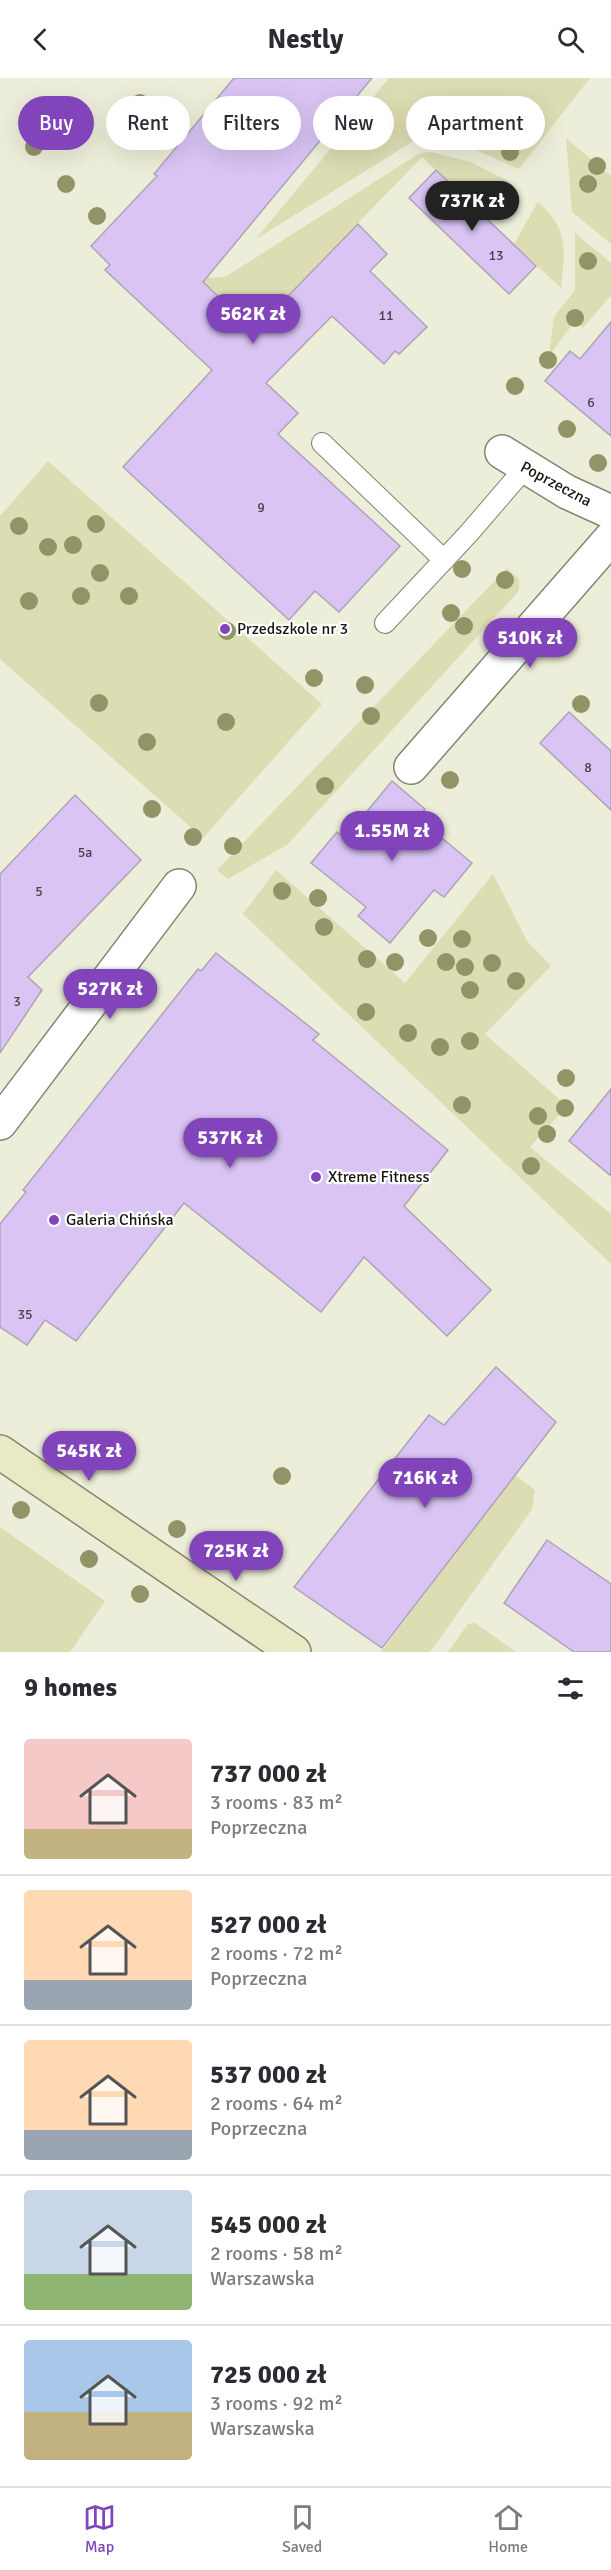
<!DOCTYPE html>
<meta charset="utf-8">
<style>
body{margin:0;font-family:Signika,sans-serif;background:#f7f7f7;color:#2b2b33;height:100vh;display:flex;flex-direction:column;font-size:22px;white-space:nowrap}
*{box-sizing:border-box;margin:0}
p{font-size:20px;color:#7c7c81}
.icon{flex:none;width:33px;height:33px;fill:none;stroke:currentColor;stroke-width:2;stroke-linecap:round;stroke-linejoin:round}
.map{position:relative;height:1574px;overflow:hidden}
.side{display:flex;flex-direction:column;background:#fff;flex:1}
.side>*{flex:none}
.hud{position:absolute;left:18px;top:18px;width:576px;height:54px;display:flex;gap:12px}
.price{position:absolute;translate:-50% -51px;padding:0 14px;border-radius:21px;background:#8144ba;color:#fff;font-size:20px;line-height:39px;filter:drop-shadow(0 2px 3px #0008)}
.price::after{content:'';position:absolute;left:50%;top:36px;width:18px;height:14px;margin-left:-9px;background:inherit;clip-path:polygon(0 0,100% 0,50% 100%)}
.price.current{background:#222;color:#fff}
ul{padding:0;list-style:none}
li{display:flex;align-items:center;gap:18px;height:150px;padding:0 24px}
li+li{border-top:2px solid #e1e1e2}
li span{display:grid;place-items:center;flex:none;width:168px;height:120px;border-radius:6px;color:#555}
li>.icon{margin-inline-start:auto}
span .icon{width:72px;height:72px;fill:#fffc;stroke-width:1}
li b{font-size:26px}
h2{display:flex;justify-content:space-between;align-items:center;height:72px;padding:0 24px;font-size:26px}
.chip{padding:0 21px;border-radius:27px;background:#fff;box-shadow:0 6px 24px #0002;font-size:21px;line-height:54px}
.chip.current{background:#8144ba;color:#fff}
header{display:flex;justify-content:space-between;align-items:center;height:78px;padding:0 24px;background:#fff;font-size:27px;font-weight:800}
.tabs{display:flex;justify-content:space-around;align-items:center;height:84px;border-top:2px solid #e1e1e2;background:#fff;font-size:16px;color:#7c7c81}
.tabs a{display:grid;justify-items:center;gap:3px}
.tabs .current{color:#8144ba}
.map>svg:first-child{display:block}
.green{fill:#dcddb3}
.building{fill:#d9c4f4;stroke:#aca4b6;stroke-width:1.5}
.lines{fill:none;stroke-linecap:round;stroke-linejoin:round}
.lane-casing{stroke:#848472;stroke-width:22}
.street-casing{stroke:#848472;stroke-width:36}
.secondary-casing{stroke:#848472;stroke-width:36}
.lane{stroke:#fff;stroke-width:20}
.street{stroke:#fff;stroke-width:33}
.secondary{stroke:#e9e9c5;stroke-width:33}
.tree{fill:#939368}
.poi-dot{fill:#8144ba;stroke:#fff;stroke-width:2}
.labels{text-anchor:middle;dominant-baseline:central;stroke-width:4.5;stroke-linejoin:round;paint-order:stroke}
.number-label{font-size:14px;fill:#48434a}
.street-label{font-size:16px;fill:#181811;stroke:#fff}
.poi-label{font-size:16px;fill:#181811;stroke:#fff;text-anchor:start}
</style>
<header><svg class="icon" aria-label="back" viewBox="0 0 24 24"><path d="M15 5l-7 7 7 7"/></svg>Nestly<svg class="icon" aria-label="search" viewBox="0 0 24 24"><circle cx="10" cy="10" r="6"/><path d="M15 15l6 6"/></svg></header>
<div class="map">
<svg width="611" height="1574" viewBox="0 0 611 1574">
<rect width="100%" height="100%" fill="#edeed9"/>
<!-- green -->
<g class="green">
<path d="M 389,0 L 590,0 L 519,91 L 469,69 L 420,59 L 256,161 Z"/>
<path d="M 566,60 L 611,98 L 611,166 L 572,134 Z"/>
<path d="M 431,74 L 471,84 L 510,104 L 484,138 L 422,79 L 254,252 L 198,200 L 225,199 L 420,75 Z"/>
<path d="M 538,124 C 569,151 565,172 561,210 L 514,166 Z"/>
<path d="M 575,155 L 611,185 L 611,217 L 583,250 L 574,244 L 549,278 L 554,239 L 575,212 Z"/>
<path d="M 48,383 L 322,626 L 203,760 L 0,581 L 0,438 Z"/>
<path d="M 507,490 L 519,501 L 519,513 L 287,767 L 228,801 L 217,792 Z"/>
<path d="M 276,792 L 405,905 L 493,796 L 527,863 L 551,888 L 485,956 L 567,1028 L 530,1069 L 611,1136 L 611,1186 L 243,836 Z"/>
<path d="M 515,1397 L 535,1412 L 532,1431 L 430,1574 L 381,1574 Z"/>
<path d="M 0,1449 L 105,1523 L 70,1574 L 0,1574 Z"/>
<path d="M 475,1545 L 516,1574 L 448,1574 L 468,1546 Z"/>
</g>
<!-- building -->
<g class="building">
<path d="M 234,0 L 372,0 L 203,204 L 254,253 L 358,146 L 387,176 L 370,193 L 427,249 L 399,276 L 395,273 L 384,286 L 332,238 L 266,305 L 298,335 L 278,356 L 400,468 L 339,534 L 315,513 L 289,542 L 123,389 L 212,292 L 105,192 L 110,187 L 91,168 L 157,98 L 154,96 Z"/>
<path d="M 436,92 L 536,188 L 509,216 L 409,120 Z"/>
<path d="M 611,244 L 611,358 L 545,303 L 570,273 L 580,281 Z"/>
<path d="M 569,634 L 611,673 L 611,732 L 540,665 Z"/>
<path d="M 392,703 L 425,731 L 418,740 L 472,785 L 444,819 L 434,812 L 390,865 L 358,838 L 366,829 L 311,785 L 337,754 L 345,760 Z"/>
<path d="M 75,717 L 141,782 L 28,899 L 42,912 L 0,975 L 0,796 Z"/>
<path d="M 216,875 L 319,956 L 313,962 L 448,1072 L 404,1128 L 491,1212 L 447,1258 L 364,1179 L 321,1234 L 184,1125 L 76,1263 L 45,1242 L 27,1267 L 0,1249 L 0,1146 L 26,1114 L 23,1112 L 198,891 L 201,893 Z"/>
<path d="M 611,1011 L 611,1098 L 569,1063 Z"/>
<path d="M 496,1289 L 556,1344 L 382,1570 L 294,1509 L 429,1337 L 444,1347 Z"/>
<path d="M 547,1462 L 611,1506 L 611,1574 L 574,1574 L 504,1525 Z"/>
</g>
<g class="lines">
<!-- lane casing -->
<g class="lane-casing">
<g id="lane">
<path d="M 322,365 L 444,482"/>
<path d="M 385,545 L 469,455 L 525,390"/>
</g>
</g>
<!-- street casing -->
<g class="street-casing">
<g id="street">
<path d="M 502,374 L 567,414 L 611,434"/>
<path d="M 411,689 L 611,460"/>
<path d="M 0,1045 L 179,808"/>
</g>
</g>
<!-- secondary casing -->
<g class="secondary-casing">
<path id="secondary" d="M 0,1374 L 294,1574"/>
</g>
<!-- lane -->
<use href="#lane" class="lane"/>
<!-- street -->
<use href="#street" class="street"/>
<!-- secondary -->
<use href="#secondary" class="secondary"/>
</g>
<!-- trees -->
<g class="tree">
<circle cx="140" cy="25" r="9"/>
<circle cx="125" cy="39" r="9"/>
<circle cx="533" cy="46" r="9"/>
<circle cx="34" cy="69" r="9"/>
<circle cx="510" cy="74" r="9"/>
<circle cx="597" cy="88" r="9"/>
<circle cx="66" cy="106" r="9"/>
<circle cx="588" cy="106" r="9"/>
<circle cx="97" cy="138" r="9"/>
<circle cx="588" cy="183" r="9"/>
<circle cx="575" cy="240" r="9"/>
<circle cx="548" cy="282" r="9"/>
<circle cx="515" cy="308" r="9"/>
<circle cx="567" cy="351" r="9"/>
<circle cx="598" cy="385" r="9"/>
<circle cx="96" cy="446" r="9"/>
<circle cx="19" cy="448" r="9"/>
<circle cx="73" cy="467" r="9"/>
<circle cx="48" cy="469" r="9"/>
<circle cx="462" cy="491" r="9"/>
<circle cx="100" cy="495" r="9"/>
<circle cx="505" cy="502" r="9"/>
<circle cx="81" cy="518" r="9"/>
<circle cx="129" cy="518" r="9"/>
<circle cx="29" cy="523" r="9"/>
<circle cx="451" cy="535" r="9"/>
<circle cx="464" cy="548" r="9"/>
<circle cx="227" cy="553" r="9"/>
<circle cx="314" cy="600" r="9"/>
<circle cx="365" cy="607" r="9"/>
<circle cx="99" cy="625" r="9"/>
<circle cx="581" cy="626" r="9"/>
<circle cx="371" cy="638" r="9"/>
<circle cx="226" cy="644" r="9"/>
<circle cx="147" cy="664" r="9"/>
<circle cx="450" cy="702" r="9"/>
<circle cx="325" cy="708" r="9"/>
<circle cx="152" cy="731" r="9"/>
<circle cx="193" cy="759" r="9"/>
<circle cx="233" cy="768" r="9"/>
<circle cx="282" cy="813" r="9"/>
<circle cx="318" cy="820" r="9"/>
<circle cx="324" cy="849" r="9"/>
<circle cx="428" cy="860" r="9"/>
<circle cx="462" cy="861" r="9"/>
<circle cx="367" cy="881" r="9"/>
<circle cx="395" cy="884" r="9"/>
<circle cx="446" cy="884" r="9"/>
<circle cx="492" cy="885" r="9"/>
<circle cx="465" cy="889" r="9"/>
<circle cx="516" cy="903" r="9"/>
<circle cx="470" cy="912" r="9"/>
<circle cx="366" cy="934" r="9"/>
<circle cx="408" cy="955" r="9"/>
<circle cx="470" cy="963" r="9"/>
<circle cx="440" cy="969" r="9"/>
<circle cx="566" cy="1000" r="9"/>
<circle cx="462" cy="1027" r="9"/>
<circle cx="565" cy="1030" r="9"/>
<circle cx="538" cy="1038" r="9"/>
<circle cx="547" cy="1056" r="9"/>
<circle cx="531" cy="1088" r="9"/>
<circle cx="89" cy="1370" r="9"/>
<circle cx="282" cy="1398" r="9"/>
<circle cx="21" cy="1432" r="9"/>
<circle cx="177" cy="1451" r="9"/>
<circle cx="89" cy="1481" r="9"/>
<circle cx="140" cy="1516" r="9"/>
</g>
<!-- markers -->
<g class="poi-dot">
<circle cx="225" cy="551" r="6"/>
<circle cx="316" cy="1099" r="6"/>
<circle cx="54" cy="1142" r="6"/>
</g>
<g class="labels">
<!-- number labels -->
<g class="number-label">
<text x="496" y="177">13</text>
<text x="386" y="237">11</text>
<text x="591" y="324">6</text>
<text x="261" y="429">9</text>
<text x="588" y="689">8</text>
<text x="85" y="774">5a</text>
<text x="39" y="813">5</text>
<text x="17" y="923">3</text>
<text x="25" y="1236">35</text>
</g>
<!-- street labels -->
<g class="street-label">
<text transform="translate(556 406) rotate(28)">Poprzeczna</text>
</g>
<!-- poi labels -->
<g class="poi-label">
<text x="237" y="551">Przedszkole nr 3</text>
<text x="328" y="1099">Xtreme Fitness</text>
<text x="66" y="1142">Galeria Chińska</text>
</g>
</g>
</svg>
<b class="price current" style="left:472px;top:154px">737K zł</b>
<b class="price" style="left:253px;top:267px">562K zł</b>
<b class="price" style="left:530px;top:591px">510K zł</b>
<b class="price" style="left:392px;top:784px">1.55M zł</b>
<b class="price" style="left:110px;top:942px">527K zł</b>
<b class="price" style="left:230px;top:1091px">537K zł</b>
<b class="price" style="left:89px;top:1404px">545K zł</b>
<b class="price" style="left:425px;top:1431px">716K zł</b>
<b class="price" style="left:236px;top:1504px">725K zł</b>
<div class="hud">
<a class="chip current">Buy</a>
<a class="chip">Rent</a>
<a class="chip">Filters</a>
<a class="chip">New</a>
<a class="chip">Apartment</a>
</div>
</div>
<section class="side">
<h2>9 homes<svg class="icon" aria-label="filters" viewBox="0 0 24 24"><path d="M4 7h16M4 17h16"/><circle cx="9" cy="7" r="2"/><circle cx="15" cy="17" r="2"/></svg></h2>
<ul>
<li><span style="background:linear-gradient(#f6c9c9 75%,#c2b280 0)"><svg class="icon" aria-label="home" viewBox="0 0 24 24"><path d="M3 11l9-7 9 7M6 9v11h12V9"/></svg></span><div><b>737 000 zł</b><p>3 rooms · 83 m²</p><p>Poprzeczna</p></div></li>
<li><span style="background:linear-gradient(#ffd9b3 75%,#9aa5b1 0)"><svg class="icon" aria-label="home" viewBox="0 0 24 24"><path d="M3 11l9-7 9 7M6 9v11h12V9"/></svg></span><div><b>527 000 zł</b><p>2 rooms · 72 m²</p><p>Poprzeczna</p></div></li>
<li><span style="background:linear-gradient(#ffd9b3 75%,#9aa5b1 0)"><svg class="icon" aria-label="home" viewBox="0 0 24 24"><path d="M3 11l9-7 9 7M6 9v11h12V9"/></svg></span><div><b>537 000 zł</b><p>2 rooms · 64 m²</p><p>Poprzeczna</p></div></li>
<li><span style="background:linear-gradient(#c9d6e8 70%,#8fb573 0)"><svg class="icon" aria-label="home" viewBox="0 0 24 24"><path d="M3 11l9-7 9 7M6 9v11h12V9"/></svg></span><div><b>545 000 zł</b><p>2 rooms · 58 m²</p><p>Warszawska</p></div></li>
<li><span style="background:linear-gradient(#a9c7e8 60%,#c2b280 0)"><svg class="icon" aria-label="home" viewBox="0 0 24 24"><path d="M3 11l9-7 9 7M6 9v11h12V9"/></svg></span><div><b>725 000 zł</b><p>3 rooms · 92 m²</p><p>Warszawska</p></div></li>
</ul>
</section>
<nav class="tabs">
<a class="current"><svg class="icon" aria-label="map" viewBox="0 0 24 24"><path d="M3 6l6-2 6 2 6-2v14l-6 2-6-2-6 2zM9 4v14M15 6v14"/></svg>Map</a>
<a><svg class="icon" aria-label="saved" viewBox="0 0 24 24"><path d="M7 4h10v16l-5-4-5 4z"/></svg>Saved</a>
<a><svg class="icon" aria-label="home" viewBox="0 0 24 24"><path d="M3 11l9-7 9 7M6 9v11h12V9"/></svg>Home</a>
</nav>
